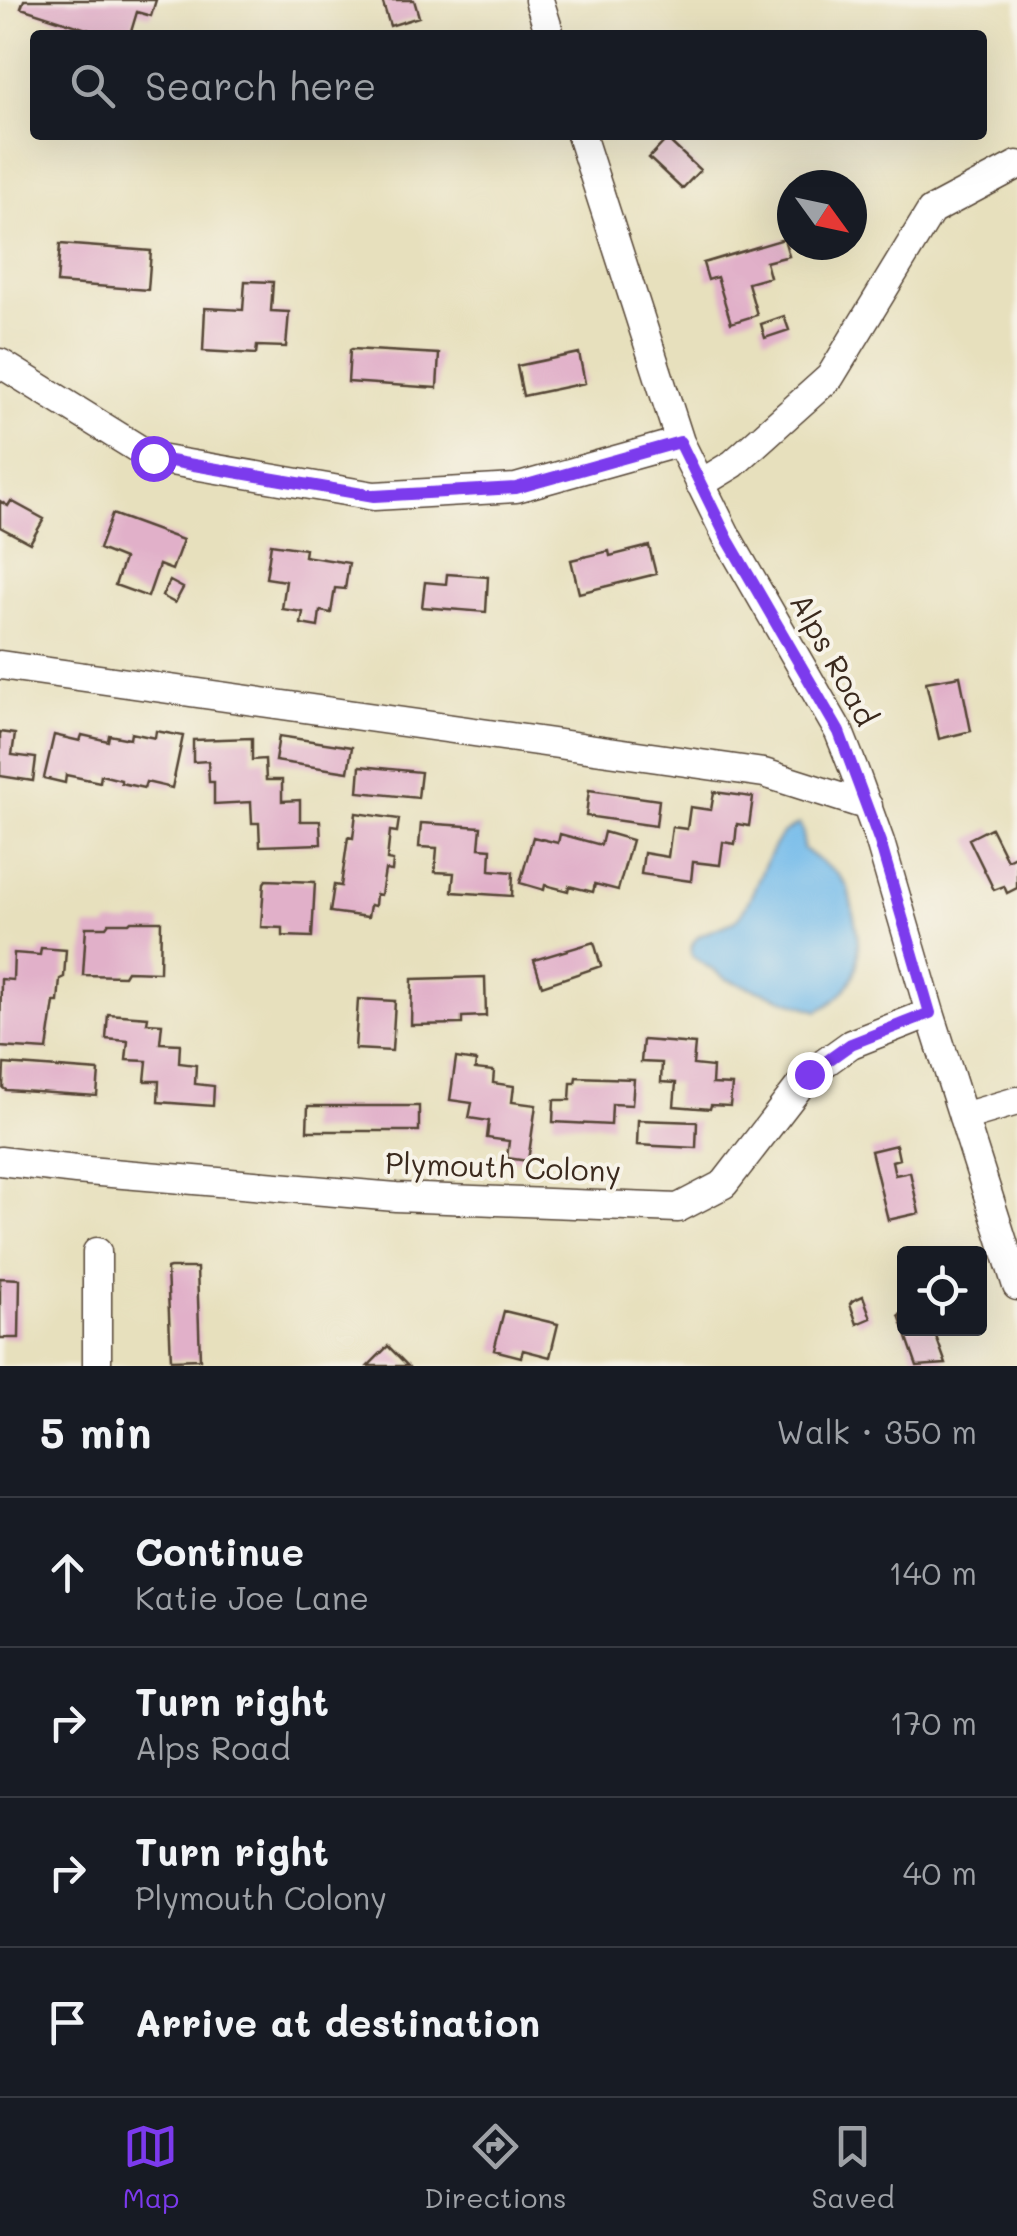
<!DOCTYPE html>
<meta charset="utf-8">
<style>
body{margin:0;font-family:Mali,sans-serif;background:#242831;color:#f1f3f6}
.controls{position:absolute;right:30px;bottom:30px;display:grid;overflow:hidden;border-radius:10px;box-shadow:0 10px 40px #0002}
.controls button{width:90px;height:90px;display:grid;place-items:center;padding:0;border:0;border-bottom:2px solid #363941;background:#171b24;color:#f1f3f6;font:50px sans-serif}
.compass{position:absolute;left:777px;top:170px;width:90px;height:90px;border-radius:50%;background:#171b24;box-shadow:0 10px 40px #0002;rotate:123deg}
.stop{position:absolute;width:30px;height:30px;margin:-22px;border:8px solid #7c3aed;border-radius:50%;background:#fff}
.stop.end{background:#7c3aed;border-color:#fff;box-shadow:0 2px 10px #0008}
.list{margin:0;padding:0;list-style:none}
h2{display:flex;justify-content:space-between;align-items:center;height:130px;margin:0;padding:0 40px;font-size:42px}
h2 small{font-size:32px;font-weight:400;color:#9ea1a6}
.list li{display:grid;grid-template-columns:65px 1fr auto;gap:30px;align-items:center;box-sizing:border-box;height:150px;padding:0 40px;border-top:2px solid #363941}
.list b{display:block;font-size:38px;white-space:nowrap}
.list p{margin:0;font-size:32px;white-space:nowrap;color:#9ea1a6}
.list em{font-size:32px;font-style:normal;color:#9ea1a6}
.icon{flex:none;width:55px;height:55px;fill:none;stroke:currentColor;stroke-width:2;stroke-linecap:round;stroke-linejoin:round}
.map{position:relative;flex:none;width:1017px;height:1366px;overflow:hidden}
.search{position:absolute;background:#171b24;box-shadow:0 10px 40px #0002;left:30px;right:30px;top:30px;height:110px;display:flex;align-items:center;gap:25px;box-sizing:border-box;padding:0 35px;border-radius:10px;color:#9ea1a6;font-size:38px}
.sheet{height:730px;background:#171b24}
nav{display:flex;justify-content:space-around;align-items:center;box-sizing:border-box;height:140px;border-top:2px solid #363941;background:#171b24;font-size:28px;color:#9ea1a6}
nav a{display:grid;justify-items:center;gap:5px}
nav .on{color:#7c3aed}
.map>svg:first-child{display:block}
.water{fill:#71baea;stroke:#567284;stroke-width:2.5}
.building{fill:#e1b0c9}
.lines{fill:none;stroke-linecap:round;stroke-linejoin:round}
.minor-casing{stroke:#554536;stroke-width:31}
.minor{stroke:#fff;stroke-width:28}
.route{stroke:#7c3aed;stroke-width:12}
.labels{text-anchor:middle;stroke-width:8;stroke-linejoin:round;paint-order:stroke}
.street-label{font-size:30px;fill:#3b2a1e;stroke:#f7f3e8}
</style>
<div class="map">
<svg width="1017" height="1366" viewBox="0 0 1017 1366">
<rect width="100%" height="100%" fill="#f7f3e8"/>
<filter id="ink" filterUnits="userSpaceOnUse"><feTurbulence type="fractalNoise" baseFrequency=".01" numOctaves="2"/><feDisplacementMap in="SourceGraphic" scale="20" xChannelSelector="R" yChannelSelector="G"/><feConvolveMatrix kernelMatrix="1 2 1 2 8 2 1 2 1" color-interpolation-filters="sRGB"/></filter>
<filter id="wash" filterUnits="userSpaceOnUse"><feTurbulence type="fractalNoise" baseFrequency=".0048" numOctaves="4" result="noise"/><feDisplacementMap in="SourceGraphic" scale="40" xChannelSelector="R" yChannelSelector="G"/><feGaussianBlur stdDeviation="2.25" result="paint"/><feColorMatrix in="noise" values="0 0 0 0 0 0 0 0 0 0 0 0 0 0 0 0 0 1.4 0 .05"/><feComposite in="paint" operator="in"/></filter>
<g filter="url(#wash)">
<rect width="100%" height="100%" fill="#e7e0bd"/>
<path class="water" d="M799 824 803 831V848C818 863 838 869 848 888 859 939 873 982 818 1011L726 979 692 956C686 927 727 933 740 915 757 891 763 860 780 837 784 831 792 828 799 824Z"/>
<g id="blocks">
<path class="building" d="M24 0H156L151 16 137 12 130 35H105L21 8Z
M382 0H414L419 17 390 26Z
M667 139 700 170 682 189 649 158Z
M784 239 789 256 766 262 770 277 748 283 757 315 731 323 717 277 708 280 703 263Z
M60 244 151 251 148 290 57 283Z
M245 281 273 282 271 311 289 312 286 347 257 346 256 354 203 351 205 308 243 310Z
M784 316 789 330 765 338 761 324Z
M352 349 439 354 437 388 348 382 350 350Z
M579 353 585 383 523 396 517 366Z
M0 501 8 506 11 501 44 519 30 543 0 527Z
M112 514 183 540 172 570 159 565 148 597 115 585 124 559 99 549Z
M271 544 305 549 304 556 349 563 345 589 335 588 331 613 320 611 318 627 301 624 303 612 282 609 286 581 266 578Z
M649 546 656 574 579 593 571 560 609 551 610 556Z
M447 574 488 577 486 612 422 607 425 582 446 584Z
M170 581 183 588 175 603 162 596Z
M960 676 971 731 939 739 926 682Z
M156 731 183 736 172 788 146 782 144 788 121 783V780L101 775 100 782 66 775 65 783 44 778 54 735 80 741 82 735 108 741 109 735 130 739 131 733 155 738Z
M0 732 15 734 12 755 36 758 33 781 0 776Z
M279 736 352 747 348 772 275 761Z
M252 738V760L265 759 266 780H282V801L300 800V821H320L321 844 260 846 259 823H252L251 802 214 804V782H209L208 761 193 762V740Z
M360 766 421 772 418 798 358 792Z
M589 790 659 800 656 826 586 816Z
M714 792 753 797 749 826 737 824 735 844 723 842 720 865 693 862 691 881 641 874 644 853 668 857 672 827 687 829 690 807 711 810Z
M356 813 399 819 397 832 390 831 387 860 393 861 392 871 385 870 381 895 376 894 375 906 370 905 368 917 330 912 334 885 341 886 348 837 353 838Z
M421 823 481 827 479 848 491 849 490 870 513 872 512 896 452 892 454 873 435 872 437 848 419 847Z
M991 828 1007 860 1017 855V888L1007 893 1004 886 994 890 969 839Z
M604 832 632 840 618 890 595 884 593 892 569 886 568 891 545 885 544 890 520 883 533 837 558 843 560 834 601 845Z
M266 880 315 882 312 937 283 936V928L261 927 264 883Z
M131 921H161L160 972 127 971 124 976 83 975 86 927H106L109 923H129Z
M594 942 601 966 542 986 534 960Z
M41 948 66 950 64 977 60 979 58 1002H54L47 1050 0 1047 1 979 13 980 14 953 40 955Z
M485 977 486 1016 462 1017V1024L411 1025 412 979Z
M358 999 395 1001 392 1051 355 1049Z
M108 1014 148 1017 147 1023 162 1024 160 1043 180 1044 179 1063 196 1065 195 1084 214 1086 213 1106 158 1102 159 1081H145L147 1061 126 1060 128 1041 106 1039Z
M643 1040 695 1044 693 1065 713 1067 712 1084 732 1085 730 1106 711 1105 710 1109 674 1106 676 1083 661 1082 662 1063 641 1062Z
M456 1058 476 1061 475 1069 494 1071 493 1083 514 1086 512 1102 536 1105 528 1161 507 1158 509 1141 487 1138 489 1121 469 1118 472 1103 450 1100Z
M4 1064 99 1071 97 1096 6 1090 3 1088Z
M576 1077 634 1079 632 1105 612 1104 611 1125 553 1122 554 1100H570L571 1083H575Z
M308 1106H419V1131H307Z
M638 1120 697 1122 696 1148 637 1145Z
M896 1145 899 1159 892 1161 895 1175 910 1172 919 1213 888 1220 871 1151Z
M170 1268H197L200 1359 171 1360 167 1269Z
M0 1278 20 1279 19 1338H0Z
M863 1296 871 1318 857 1324 850 1304 852 1301Z
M504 1311 558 1324 550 1357 523 1350 521 1357 494 1350Z
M904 1313V1328H933L946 1364 917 1366 899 1315Z
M388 1346 408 1366H368Z"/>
</g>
</g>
<g filter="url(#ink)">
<use href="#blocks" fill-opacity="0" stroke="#554536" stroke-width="2.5"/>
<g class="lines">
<defs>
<path id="minor" d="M539 0 550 35
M581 135 680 442 728 539 839 732 854 770 880 842 930 1013 1017 1286
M0 363 153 458 374 496 516 488 680 442
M700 484 733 464 830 377 931 211 1017 165
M0 665 764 773 868 806
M963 1117 1017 1101
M0 1161 76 1170 396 1197 678 1208 724 1184 809 1074 851 1044 930 1013
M97 1366V1252"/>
</defs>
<use href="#minor" class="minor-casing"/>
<use href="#minor" class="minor"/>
</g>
</g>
<g class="lines" filter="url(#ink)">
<path class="route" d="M153 458 374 496 516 488 680 442 728 540 839 732 880 842 930 1013 851 1044 809 1074"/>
</g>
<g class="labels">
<g class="street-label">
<text transform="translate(833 660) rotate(61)" y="10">Alps Road</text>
<text transform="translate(503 1168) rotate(2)" y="10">Plymouth Colony</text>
</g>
</g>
</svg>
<div class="controls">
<button><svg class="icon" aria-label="locate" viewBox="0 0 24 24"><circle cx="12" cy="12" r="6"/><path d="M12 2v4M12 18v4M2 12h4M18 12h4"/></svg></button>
</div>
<svg class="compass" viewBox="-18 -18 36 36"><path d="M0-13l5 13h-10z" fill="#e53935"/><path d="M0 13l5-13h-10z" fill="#9ea1a6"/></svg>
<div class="stop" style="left:153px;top:458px"></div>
<div class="stop end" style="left:809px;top:1074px"></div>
<div class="search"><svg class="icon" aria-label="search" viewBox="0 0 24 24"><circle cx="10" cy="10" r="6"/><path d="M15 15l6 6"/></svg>Search here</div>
</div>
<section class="sheet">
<h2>5 min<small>Walk · 350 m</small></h2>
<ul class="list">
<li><svg class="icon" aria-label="ahead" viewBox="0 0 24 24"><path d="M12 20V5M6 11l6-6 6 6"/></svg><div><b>Continue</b><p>Katie Joe Lane</p></div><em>140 m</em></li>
<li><svg class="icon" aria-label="right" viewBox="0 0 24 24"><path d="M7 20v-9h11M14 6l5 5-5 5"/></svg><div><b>Turn right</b><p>Alps Road</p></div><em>170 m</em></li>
<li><svg class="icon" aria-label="right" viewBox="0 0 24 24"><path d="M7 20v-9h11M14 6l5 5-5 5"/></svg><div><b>Turn right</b><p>Plymouth Colony</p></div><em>40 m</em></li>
<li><svg class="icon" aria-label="arrive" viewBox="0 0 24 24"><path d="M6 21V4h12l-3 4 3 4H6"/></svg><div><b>Arrive at destination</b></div></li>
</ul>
</section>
<nav>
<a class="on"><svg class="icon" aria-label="map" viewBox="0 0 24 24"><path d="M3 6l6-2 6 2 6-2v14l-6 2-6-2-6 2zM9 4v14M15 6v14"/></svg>Map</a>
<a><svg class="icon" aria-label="directions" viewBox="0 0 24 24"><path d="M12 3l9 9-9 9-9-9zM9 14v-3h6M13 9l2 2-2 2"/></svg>Directions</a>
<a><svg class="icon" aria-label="saved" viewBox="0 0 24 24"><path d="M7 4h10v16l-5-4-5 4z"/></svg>Saved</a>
</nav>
